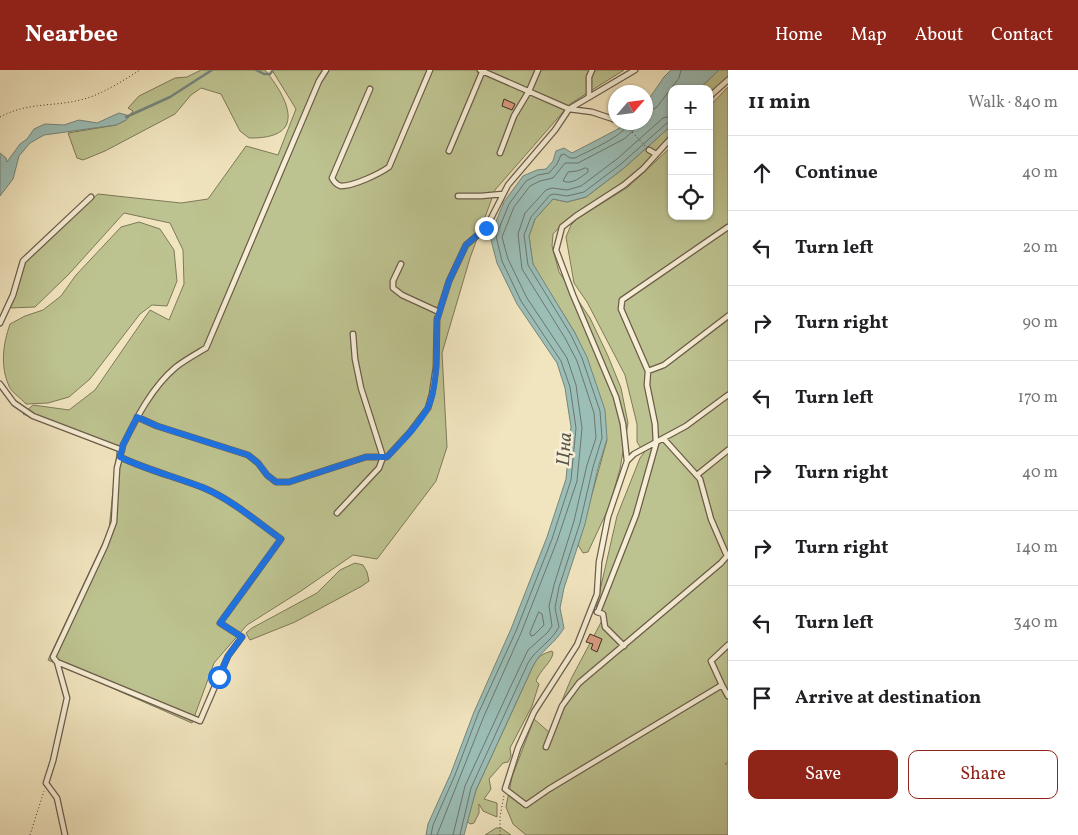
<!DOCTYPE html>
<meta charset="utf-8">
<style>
body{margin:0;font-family:Vollkorn,serif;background:#f6f6f6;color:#202124}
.controls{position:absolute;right:15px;top:15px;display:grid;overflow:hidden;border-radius:10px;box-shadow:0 1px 4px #0004}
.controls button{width:45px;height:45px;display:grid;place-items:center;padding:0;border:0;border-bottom:1px solid #e0e0e0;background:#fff;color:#202124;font:25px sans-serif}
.compass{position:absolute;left:608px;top:15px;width:45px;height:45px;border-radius:50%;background:#fff;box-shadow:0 1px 4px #0004;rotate:62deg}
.stop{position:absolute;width:15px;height:15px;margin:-11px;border:4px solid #1a73e8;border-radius:50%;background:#fff}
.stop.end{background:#1a73e8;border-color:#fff;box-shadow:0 1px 5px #0008}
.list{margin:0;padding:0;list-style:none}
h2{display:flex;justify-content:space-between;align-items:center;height:65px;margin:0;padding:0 20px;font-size:21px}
h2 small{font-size:16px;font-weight:400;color:#757577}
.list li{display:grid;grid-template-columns:32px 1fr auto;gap:15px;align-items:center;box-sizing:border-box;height:75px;padding:0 20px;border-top:1px solid #e0e0e0}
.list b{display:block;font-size:19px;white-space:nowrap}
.list em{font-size:16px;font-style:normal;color:#757577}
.actions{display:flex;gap:10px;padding:15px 20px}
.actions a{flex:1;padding:11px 0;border:1px solid #8f2418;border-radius:10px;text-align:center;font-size:18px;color:#8f2418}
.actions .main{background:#8f2418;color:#fff}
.icon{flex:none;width:28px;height:28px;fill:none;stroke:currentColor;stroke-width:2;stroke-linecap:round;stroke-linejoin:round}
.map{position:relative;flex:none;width:728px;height:765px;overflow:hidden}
header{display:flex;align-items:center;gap:30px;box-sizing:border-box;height:70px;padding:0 25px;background:#8f2418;color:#fff}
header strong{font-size:24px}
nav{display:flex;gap:28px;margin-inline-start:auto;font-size:18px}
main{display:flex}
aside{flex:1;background:#fff}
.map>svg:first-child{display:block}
.green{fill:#bdc390;stroke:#7e795a}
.water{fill:#9bbeb7;stroke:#76857c}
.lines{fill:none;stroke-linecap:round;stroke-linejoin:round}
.shore{stroke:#6d766e;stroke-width:1}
.stream{stroke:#76857c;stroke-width:2.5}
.building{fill:#d99b7f;stroke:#3f2f24}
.lane-casing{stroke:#6c5c4b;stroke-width:7}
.path{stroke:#3f2f24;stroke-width:1;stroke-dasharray:1 2.5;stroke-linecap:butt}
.lane{stroke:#f6eed5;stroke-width:4.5}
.route{stroke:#1a73e8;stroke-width:6}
.labels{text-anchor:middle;stroke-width:5;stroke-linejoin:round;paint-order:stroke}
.water-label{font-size:19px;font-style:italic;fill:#565349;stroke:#f6eed5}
</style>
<header>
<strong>Nearbee</strong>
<nav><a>Home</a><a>Map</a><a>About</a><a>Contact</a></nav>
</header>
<main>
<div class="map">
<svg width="728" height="765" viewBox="0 0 728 765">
<rect width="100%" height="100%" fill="#f1e5bf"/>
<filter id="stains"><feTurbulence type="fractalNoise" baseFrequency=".004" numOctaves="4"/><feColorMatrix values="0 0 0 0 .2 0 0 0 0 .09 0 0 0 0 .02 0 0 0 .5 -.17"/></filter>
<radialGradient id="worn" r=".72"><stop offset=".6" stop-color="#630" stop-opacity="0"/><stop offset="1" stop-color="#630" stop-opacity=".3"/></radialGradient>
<path class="green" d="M201 0H265C290 31 307 69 249 68L240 61 221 24 201 18 191 25 175 44 105 81 83 90 77 88 68 63 116 55 126 50 133 41 128 38 139 26 175 8 187 7Z
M272 0H624L570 34 495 120 470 188 442 283 447 377 436 411 377 489 353 485 301 521 247 555 214 593 192 653 48 590 109 460 117 381 23 344 33 335 69 340 95 320 150 240 169 250 184 214 183 180 170 153 124 143 69 204 35 237 8 238 20 191 98 124 181 133 208 129 246 76 278 85 296 39Z
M719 0H728V11L709 22V19H699Z
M728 17V692L725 694H728V765H526L513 754 506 737 512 707 534 649 549 662 571 609 606 543 596 538 617 446 640 388 644 383 637 372V354L625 305 587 232 574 213 566 167 571 155 577 149 628 117 672 76V146H709V37Z
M672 55V67L649 95 615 120 566 150 553 164 552 176 559 202 590 248 608 286 621 318 628 353 620 399 609 437 588 482 583 483 578 475 607 370 575 263 533 195 529 166 535 149 553 129 567 132 586 127 624 98Z
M139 152 160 159 174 180 177 211 167 236 152 235 140 244 90 309 69 327 48 333 26 334C21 328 12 323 9 316 0 296 3 274 10 254L25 246 43 240 61 226 76 205 121 157Z
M355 493 363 495 367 502 369 511 362 516 295 552 250 570 246 563 252 558 317 523 340 500Z
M552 581 553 583C552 592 540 600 536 611L539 614 532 636 510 678 511 686 508 692 503 693 489 709 491 719 484 729 497 733V747L483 741 479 734V743L474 753 470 754 467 751 476 720 533 596C538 586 542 584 552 581Z
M496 758H501L511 765H485Z"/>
<path class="water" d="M671 0H719L699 19H672V55L624 98 586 127 567 132 553 129 535 149 529 166 533 194 575 263 587 287 605 340 607 369 598 398 585 454 564 518 560 538 564 558C555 574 541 580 533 596L476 720 464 765H426L428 754 451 703 474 642 511 559 547 467 566 409 571 357 565 318 557 293 517 234 497 193 490 166 504 132 523 106 537 100 546 99 553 91 556 81 564 78 572 83 618 59 626 53 646 52V33L664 7Z
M119 43 130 46 126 50 116 55 44 65 30 73 19 86 13 109 0 126V83L6 88 7 92 20 74 27 69 34 59 45 54 64 55 79 50 97 53Z"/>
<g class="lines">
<path class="shore" d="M646 41 652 40 657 37 679 8 681 0
M586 98 588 99V102C581 107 572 115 563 111L568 102 577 101Z
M539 542 542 544 544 555 534 565 531 566 530 563Z
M431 765 433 755 455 705 478 644 516 561 552 469 571 410 576 358 570 317 561 291 521 231 502 191 496 166 509 134 526 111 538 105 549 103 557 94 561 85 564 84 570 88H575C586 82 627 65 629 52
M437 765 484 646 521 563 557 471 577 411 582 358 576 315 567 288 527 228 508 189 502 167 514 137 530 116 540 111 553 108 565 93H578L624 69 633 61 635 52
M453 765 465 716 510 618 528 580 548 562 552 556 549 536 554 515 574 451 587 395 596 368 594 343 577 291 565 268 522 199 518 164 525 143 546 120 552 118 567 120 581 116 617 89 663 48 672 46
M460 765 471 718 528 593C536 579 551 572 559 557L555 538 559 517 580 453 593 397 602 368 600 341 582 288 571 265 528 195 524 165 531 147 550 125 554 124 567 126 584 122 621 94 667 53 672 52"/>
<path class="stream" d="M256 0 264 4H270L273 0
M126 47 170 27 212 0"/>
</g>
<path class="building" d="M504 29 515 34 512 40 502 36Z
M590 564 602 569 597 582 591 579 593 574 586 572Z"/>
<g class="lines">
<defs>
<path id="lane" d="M480 0 569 39 635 0
M370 19 332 108C334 112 337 115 341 116 354 116 379 104 389 97L430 0
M589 27V7L592 0
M709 27 728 10
M672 67 643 99 624 115 576 146 562 157 556 180 573 225 616 327 623 354 627 391 608 447 599 492 597 524 577 575 534 642 518 678 505 719 526 735 549 719 722 615 728 626
M649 80 656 84
M449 81 483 0
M500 83 514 46 529 21 538 0
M458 126H481L503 124
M401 194 393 211V218L402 225 439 242
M0 253 13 225 23 191 91 127
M648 301 664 295 728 246
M0 314 14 333 33 346 122 380
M137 347 157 356 248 385 258 393 267 405 276 412H289L366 387H387L410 362 428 338 432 324 436 297 437 249 449 211 466 175 486 158 508 115 555 60 569 39 592 42 616 50
M120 387C147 400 176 407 204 418 232 430 256 451 281 469L220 553 242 567 228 586 200 651 57 592 53 587 105 476 114 452 117 398 123 375C137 347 152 317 176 297 185 290 196 284 206 278L319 11 326 0
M627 391 634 384 686 356 728 325
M697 405 728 380
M337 443 379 398 383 387 361 318 355 289 353 264
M597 542 603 544 605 557 624 576
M598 542 636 445 656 374 655 354 647 315 648 301 621 239 622 230 728 157
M57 592 67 628 53 691 46 713 57 728 65 765
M722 615 711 591 728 575
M546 677 562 636 579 613 721 493 727 486 711 449 700 409 664 369"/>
</defs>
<use href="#lane" class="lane-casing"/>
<path class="path" d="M0 47C28 32 52 37 80 30 102 25 122 11 140 0
M623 52 645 76
M30 765 44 721
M500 765V747L504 725"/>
<use href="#lane" class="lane"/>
</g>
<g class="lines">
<path class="route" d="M219 607 228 586 242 567 220 553 281 469C256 451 232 430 204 418 176 407 147 400 120 387L123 375 137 347 157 356 248 385 258 393 267 405 276 412H289L366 387H387C401 372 417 357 427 339 439 318 436 274 437 250L449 211 466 175 486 158"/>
</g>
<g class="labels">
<g class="water-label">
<text transform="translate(563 379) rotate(-86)" y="7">Цна</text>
</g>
</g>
<rect width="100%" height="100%" filter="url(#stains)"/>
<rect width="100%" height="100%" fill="url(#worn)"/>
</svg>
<div class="controls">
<button>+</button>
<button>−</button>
<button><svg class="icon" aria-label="locate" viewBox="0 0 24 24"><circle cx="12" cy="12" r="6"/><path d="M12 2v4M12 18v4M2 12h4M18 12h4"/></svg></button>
</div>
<svg class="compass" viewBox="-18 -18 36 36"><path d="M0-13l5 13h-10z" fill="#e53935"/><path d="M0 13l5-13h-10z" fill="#757577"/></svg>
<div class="stop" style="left:219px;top:607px"></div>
<div class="stop end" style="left:486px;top:158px"></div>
</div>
<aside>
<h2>11 min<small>Walk · 840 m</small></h2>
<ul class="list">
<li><svg class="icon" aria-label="ahead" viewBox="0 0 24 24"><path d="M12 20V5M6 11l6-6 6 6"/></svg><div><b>Continue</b></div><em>40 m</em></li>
<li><svg class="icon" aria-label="left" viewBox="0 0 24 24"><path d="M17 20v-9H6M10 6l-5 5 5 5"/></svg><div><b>Turn left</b></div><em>20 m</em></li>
<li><svg class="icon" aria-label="right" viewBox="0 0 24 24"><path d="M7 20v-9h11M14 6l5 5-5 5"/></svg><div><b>Turn right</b></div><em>90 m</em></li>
<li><svg class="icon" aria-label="left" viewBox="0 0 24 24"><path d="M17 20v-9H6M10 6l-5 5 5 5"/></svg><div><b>Turn left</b></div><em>170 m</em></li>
<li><svg class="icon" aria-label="right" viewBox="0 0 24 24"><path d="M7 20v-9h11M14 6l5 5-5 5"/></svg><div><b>Turn right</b></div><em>40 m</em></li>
<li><svg class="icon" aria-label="right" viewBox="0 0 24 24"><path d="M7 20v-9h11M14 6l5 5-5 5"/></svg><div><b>Turn right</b></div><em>140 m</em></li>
<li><svg class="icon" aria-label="left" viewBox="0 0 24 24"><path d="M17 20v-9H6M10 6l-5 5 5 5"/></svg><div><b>Turn left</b></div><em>340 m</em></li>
<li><svg class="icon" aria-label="arrive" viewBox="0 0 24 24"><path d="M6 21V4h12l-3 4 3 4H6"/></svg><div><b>Arrive at destination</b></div></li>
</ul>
<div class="actions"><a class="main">Save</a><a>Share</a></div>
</aside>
</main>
